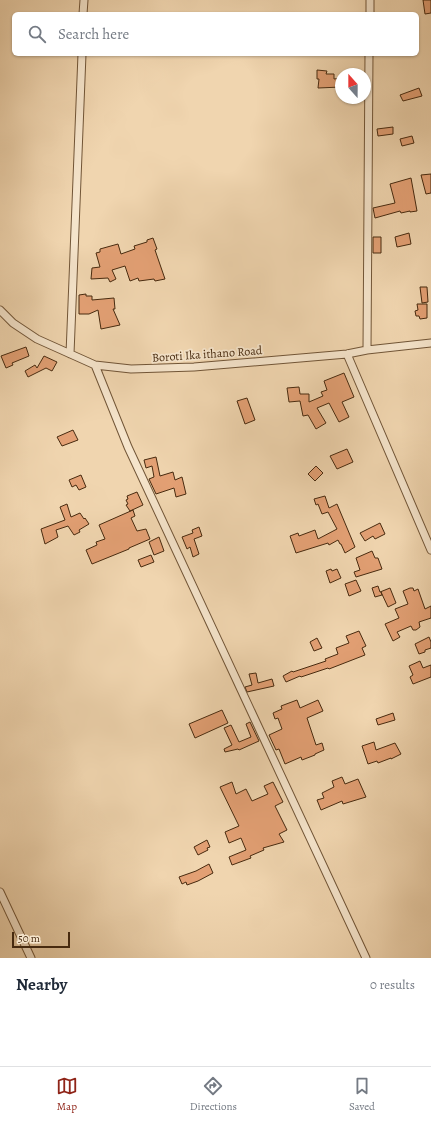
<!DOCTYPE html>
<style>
body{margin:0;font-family:Alegreya,serif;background:#f6f6f7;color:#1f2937}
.compass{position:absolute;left:335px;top:68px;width:36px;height:36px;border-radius:50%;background:#fff;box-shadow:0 1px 3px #0004;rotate:339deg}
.scale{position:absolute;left:12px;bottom:10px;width:58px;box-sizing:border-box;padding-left:4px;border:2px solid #472a0f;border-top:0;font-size:11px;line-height:14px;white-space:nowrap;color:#472a0f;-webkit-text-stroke:3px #f5e4cb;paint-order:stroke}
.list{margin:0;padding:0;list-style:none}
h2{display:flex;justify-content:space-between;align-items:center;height:52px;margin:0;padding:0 16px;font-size:17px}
h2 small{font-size:13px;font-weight:400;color:#747a83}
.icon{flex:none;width:22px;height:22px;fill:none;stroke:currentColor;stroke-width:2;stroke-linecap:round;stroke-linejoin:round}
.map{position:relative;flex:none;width:431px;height:958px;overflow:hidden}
.search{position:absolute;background:#fff;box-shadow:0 1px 3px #0004;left:12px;right:12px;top:12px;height:44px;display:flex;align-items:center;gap:10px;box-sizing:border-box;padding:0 14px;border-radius:6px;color:#747a83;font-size:15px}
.sheet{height:108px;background:#fff}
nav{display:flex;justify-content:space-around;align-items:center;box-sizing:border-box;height:56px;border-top:1px solid #e0e1e3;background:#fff;font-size:11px;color:#747a83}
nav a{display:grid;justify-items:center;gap:2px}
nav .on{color:#8f2418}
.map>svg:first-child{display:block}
.building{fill:#e3a074;stroke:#472a0f}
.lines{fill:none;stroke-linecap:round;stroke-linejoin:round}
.street-casing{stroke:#715537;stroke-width:9}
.street{stroke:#f5e4cb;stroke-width:7}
.labels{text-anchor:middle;stroke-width:3.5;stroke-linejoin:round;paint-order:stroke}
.street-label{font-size:12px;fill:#472a0f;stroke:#f5e4cb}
</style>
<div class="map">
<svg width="431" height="958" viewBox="0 0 431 958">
<rect width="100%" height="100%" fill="#f0d5af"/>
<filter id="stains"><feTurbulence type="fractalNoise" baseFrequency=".005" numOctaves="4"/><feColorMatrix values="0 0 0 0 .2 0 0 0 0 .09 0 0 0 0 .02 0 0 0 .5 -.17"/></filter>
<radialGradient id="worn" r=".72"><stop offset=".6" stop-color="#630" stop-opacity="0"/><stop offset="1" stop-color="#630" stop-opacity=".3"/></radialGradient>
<path class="building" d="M423 0H431V13L425 14Z
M317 70 327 71 326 74H334V79L341 78V87L318 88 319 79H317Z
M419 88 422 96 403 101 400 95Z
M393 127V134L378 136 377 129Z
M412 136 414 143 402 146 400 139Z
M431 174V193L426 194 421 175Z
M411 178 417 211 410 212V211L401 213 400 211 375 218 373 208 395 203 390 184Z
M409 233 411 244 397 247 395 237Z
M373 237H381V253H373Z
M153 238 157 249 155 250 165 279 155 281 154 279 139 281 138 278 130 281 125 266 112 270 116 279 110 282 108 278 91 279 92 268 100 267 96 253 100 252V249L118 244 121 254 135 249 134 246 147 242V240Z
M420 287H427L428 302 422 303Z
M86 294V296H92V300L114 298 115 309H113L120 325 101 329 98 310 89 314H79V295Z
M417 304H427V318L420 319 419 316H416L415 311 418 310Z
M26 347 29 356 12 363 13 365 6 368 1 356Z
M44 356 57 362 52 371 46 368 28 377 25 371 35 365 37 368Z
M344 373 354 397 342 402 349 417 339 422 329 403 317 408 326 423 316 429 308 415 303 416 300 401 289 402 287 388 299 387 300 394H309V402L323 396 321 392 327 390 324 381Z
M247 398 255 420 245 424 237 401Z
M73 430 78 440 62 446 57 437Z
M347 449 353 462 337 469 330 456Z
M156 457 160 476 173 472 175 480 182 477 186 494 176 497 174 488 156 494 149 479 154 477 152 466 146 468 144 460Z
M316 466 323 473 315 481 308 474Z
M81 475 86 487 79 490 76 485 72 487 69 480Z
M137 492 143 505 130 511 126 505 128 504 126 500 128 499 127 496Z
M325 496 329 508 337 504 355 547 345 553 341 544H340L338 540 329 545 328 543 296 553 290 536 298 533 299 536 315 530 318 539 337 529 328 512 322 514 318 504 316 505 314 499Z
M67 504 71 517 80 513 84 519 85 518 89 524 79 530 80 532 74 535 68 526 56 530 58 537 45 544 41 529 65 520 60 507Z
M133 510 135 516 131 518 137 531 146 529 150 539 129 548V549L92 564 86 550 97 545 96 542 105 539 99 525Z
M380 523 385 534 375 539 373 536 365 541 360 533Z
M199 527 202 536 194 539 199 554 193 557 190 547 187 549 182 537 193 533 192 530Z
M159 537 164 551 154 555 149 542Z
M372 551 375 558H378L382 569 356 577 354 572 360 570 356 558Z
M151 555 154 562 141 567 138 560Z
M331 569 332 571 337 569 341 578 330 583 326 571Z
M356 580 361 591 349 596 345 584Z
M378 586 380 592 390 588 396 603 388 607 381 592 382 595 375 597 372 588Z
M410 588H413L414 591 418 589 425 609 431 606V618L419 622 420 627 416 630H413L411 626 397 632 400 637 393 641 385 624 399 618 395 609 408 604 403 591Z
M359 631 366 646 362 648 365 655 329 669 328 668 301 677 300 676 286 682 283 676 292 671 293 672 326 661 325 659 338 654 336 648 349 643 346 636Z
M429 637 431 642V648L425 650V652L419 654 415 644Z
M317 638 322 648 314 651 310 642Z
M420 661 423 668 431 665V677L413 684 410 677 413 675 409 666Z
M256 673 258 683 272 679 274 686 247 692 245 687 252 685 249 674Z
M297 700 300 708 318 700 323 711 307 718 316 745 322 743 324 750 315 754V755L302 760 301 757 285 764 279 749 276 750 269 735 282 729 278 718 275 719 273 713 282 709 281 706Z
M222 710 228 723 195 738 189 724Z
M393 713 395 720 378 725 376 719Z
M250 722 259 741 239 750 238 749 225 752 224 749 232 745 224 728 231 725 239 742 251 737 246 724Z
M374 742 376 750 395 743 401 754 391 759V758L378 763 377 761 368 764 362 746Z
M342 777 345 784 358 779 366 797 343 804 342 801 321 810 317 800 324 798 322 793 334 787 332 781Z
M232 782 236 794 246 789 252 801 268 794 264 786 273 782 283 802 275 806 287 830 279 834 284 842 263 848 264 850 250 856 251 858 232 865 229 857 246 850 241 838 229 843 225 832 239 826 220 787Z
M207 840 210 847 207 848 208 850 198 855 194 847Z
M209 864 213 873 198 881 187 885 186 882 182 884 179 877 196 871Z"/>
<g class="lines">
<defs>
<path id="street" d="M83 14 84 0
M370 14V0
M0 310 13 323 37 339 95 365 131 369 194 367 347 354 367 350 431 343
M367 350 369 54
M70 354 82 54
M347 354 431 550
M95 365 128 447 366 958
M0 892 31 958"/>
</defs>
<use href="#street" class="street-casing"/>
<use href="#street" class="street"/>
</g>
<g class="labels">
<g class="street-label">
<text transform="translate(207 354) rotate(-4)" y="4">Boroti Ika ithano Road</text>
</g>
</g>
<rect width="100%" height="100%" filter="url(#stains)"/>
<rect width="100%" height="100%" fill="url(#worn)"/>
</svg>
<svg class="compass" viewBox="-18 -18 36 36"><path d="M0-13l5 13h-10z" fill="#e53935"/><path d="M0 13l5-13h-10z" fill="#747a83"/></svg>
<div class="scale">50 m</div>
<div class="search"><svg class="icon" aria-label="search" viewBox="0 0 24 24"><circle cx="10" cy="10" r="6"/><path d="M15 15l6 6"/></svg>Search here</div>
</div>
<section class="sheet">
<h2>Nearby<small>0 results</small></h2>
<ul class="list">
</ul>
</section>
<nav>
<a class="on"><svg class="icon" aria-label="map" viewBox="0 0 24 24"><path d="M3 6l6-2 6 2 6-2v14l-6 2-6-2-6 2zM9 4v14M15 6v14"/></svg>Map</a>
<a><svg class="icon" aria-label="directions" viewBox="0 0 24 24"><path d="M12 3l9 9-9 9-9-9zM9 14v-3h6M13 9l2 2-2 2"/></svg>Directions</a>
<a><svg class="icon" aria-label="saved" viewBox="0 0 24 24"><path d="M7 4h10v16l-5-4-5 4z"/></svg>Saved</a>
</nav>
